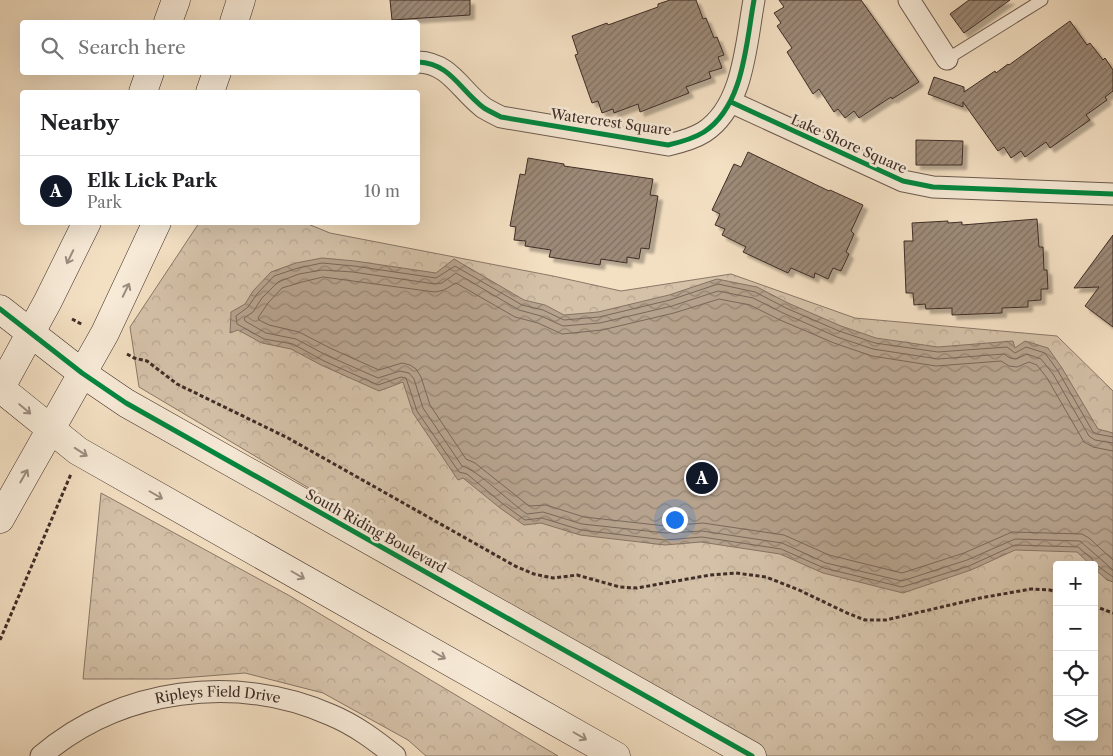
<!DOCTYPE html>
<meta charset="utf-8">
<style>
body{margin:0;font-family:"Libre Caslon Text",serif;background:#f6f6f6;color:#202124}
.controls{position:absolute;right:15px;bottom:15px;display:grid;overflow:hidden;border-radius:5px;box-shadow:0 5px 20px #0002}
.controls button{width:45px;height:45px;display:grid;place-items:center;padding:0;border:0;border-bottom:1px solid #e0e0e0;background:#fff;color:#202124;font:25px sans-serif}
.you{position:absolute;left:674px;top:519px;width:18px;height:18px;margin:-12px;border:4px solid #fff;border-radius:50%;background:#1a73e8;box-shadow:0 0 0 8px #1a73e833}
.badge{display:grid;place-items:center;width:32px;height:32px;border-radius:50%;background:#111827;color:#fff;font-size:16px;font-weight:700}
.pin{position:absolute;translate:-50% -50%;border:2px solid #fff;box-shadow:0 1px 5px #0006}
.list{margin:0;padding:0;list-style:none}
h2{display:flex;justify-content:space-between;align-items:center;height:65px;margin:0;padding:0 20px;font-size:21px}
h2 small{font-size:16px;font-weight:400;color:#757577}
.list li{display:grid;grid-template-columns:32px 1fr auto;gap:15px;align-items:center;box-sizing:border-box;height:70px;padding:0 20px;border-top:1px solid #e0e0e0}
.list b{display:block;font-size:19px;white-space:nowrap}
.list p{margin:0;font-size:16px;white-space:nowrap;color:#757577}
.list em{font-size:16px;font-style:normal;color:#757577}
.icon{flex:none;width:28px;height:28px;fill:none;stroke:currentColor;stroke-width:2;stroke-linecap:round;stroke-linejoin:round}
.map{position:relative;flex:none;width:1113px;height:756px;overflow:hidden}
.search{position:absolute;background:#fff;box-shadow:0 5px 20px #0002;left:20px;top:20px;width:400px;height:55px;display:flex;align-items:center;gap:12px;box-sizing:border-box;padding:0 18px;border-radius:5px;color:#757577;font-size:19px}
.panel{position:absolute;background:#fff;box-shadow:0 5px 20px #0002;left:20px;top:90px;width:400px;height:135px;border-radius:5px}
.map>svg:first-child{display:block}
.forest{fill:url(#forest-crowns);stroke:#8a7768;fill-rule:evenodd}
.water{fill:url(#water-waves);stroke:#867364}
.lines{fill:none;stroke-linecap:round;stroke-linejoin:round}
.shore{stroke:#7a685a;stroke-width:1}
.building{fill:url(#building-hatch);stroke:#3f2d27;filter:url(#shadow)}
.lane-casing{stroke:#6c5a4e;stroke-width:13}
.street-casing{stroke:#6c5a4e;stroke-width:23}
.secondary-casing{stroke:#3f2d27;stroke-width:29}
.path{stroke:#3f2d27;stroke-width:3;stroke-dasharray:4 2.5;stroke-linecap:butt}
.lane{stroke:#f7ead7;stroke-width:11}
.street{stroke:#f7ead7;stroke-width:21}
.secondary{stroke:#f7ead7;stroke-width:28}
.cycleway-casing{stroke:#f7ead7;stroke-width:8}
.cycleway{stroke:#00873e;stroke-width:5}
.oneway{stroke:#9b8c7f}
.labels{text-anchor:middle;stroke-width:5;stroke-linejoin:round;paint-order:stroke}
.street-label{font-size:14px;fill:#3f2d27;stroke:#f7ead7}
</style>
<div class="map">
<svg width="1113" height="756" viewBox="0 0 1113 756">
<defs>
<pattern id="forest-crowns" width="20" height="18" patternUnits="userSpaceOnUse" patternTransform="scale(1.25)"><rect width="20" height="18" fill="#d4c1a8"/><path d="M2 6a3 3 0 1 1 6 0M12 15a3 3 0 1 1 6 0" fill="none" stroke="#b7a691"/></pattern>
<pattern id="water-waves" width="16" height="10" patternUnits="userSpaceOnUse" patternTransform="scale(1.25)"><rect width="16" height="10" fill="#b6a28d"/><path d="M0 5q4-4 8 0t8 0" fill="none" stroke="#958473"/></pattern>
<pattern id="building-hatch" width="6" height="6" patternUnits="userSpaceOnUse" patternTransform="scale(1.25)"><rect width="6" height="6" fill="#9d8a78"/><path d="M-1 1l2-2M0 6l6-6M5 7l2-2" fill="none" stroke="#817162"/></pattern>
<filter id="shadow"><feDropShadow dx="4.5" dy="4.5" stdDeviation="1" flood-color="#0004"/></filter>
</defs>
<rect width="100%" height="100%" fill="#f3dfc2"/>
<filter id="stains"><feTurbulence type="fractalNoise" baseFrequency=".004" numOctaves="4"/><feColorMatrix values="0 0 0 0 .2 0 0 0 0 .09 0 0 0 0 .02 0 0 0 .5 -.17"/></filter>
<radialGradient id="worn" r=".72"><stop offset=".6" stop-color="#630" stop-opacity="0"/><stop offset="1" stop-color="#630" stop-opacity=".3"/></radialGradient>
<path class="forest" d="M303 222 330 233 553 276 621 291 731 274 855 318 1057 336 1113 391V756H759L139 387 130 327 199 223ZM1057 565H1094V737H1057Z
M101 493 290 596 558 756H426L408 740 323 693 245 673 169 679H83Z"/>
<path class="water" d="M322 258 355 261 436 273 454 259 524 300 545 305 564 315 598 312 669 295 717 279 757 287 788 303 841 326 876 338 938 347 1013 341 1015 348 1025 341 1048 348 1062 368 1098 429 1113 433V582L1107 580 1094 568V565H1091L1077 552 1015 550 971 570 903 593 823 573 780 554 701 542 665 545 580 535 541 523 524 525 500 508 463 478 458 480 413 413 403 382 379 391 321 365 291 349 262 343 238 330 230 333 231 312 245 304 253 291 271 272 296 263Z"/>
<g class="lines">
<path class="shore" d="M1113 437 1097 434 1093 432 1058 371 1045 353 1026 347 1015 353 1007 347 938 352 875 343 839 331 786 308 755 292 718 284 670 300 599 317 564 320 543 310 522 305 455 266 436 278 354 266 322 263 298 268 274 276 257 294 248 307 236 316 237 324 264 339 293 344 324 361 378 385 401 377 406 378 417 411 459 472 467 474 503 504 525 520 542 518 581 530 665 540 702 537 781 549 824 568 902 587 969 566 1015 545 1078 547 1092 559 1095 564 1113 577
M1113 443 1095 440 1089 436 1053 374 1041 359 1027 354 1016 359 1010 358 1004 354 938 359 873 349 837 337 783 313 753 298 718 291 672 306 600 323 563 326 541 316 519 310 456 273 442 283 435 284 353 272 322 270 299 274 278 282 262 298 253 312 244 318 245 321 266 333 296 339 326 355 378 378 400 371 409 373 414 379 423 408 462 466C479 471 509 502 527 514L543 512 582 524 666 533 702 531 782 543 826 563 902 581 967 560 1015 539 1080 541 1113 570
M1113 451 1093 447 1084 442 1047 378 1037 365 1029 362 1017 367 1009 366 1001 361 936 366 872 356 834 343 780 320 750 305 719 299 674 313 602 330 562 334 538 323 515 317 456 283 444 290 435 292 323 277 302 282 282 288 268 303 258 318 259 320 269 325 299 332 330 348 379 370 402 363 410 365 416 369 421 377 430 405 466 459 475 463 529 506 546 505 584 517 666 526 703 523 784 535 829 555 902 573 964 553 1012 532 1082 534 1089 538 1113 560"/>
</g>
<path class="building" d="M390 0H470V15L392 20Z
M670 0H696L703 19 706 18 714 38 717 37 724 55 718 57 722 68 709 72 711 78 686 87 689 93 640 112 638 104 614 113 613 109 602 113 598 101 592 103 575 55 578 54 572 36 607 23 608 25 658 7V4Z
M779 0H861L919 82 892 99 891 97 859 118 854 111 845 118 838 109 834 112 819 89 813 94 787 52 792 48 777 26 781 23 774 13 784 7Z
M969 0H1010L964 33 950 14Z
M1070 21 1087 45 1090 43 1103 60 1105 58 1113 70V91L1105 97 1107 100 1086 115 1090 120 1050 148 1046 142 1025 157 1021 151 1011 158 1004 147 998 151 963 102V107L928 94 934 77 964 87V92L995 71 996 73 1008 64 1009 65Z
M916 140 963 141 962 165H916Z
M748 152 829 191 830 190 863 205 851 231 854 234 846 252 849 254 841 271 833 268 828 279 815 273 814 278 791 268 788 273 743 252 746 247 722 235 725 229 715 225 720 214 712 210 734 164 741 167Z
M528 158 564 164V166L653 179 650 195 658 196 649 249 641 248 639 259 627 257V263L601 259 600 265 549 257 551 250 525 246 526 241 514 240 516 227 510 226 520 174 525 175Z
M1037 219 1039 247H1043L1044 270H1047L1048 289H1041V300L1028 301V307L1002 308V313L952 315V308L926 309 925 304 914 305 913 293H906L904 241H913L912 223 948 221V223L962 222V225Z
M1113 235V327L1085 306 1099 287 1074 288Z"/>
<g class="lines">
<defs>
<path id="lane" d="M947 59 1042 0"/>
<g id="street">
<path d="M909 0 947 59"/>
<path d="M418 62C450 63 460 90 484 108 489 111 495 114 501 117L668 145C681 142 693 139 704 132 744 106 746 43 754 0"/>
<path d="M731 102 903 181 933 187 1113 194"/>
<path id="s1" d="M41 756C120 688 236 673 331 715 355 725 375 740 395 756"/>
</g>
<path id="secondary" d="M168 22 176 0
M234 22 241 0
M143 92 150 72
M210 92 217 72
M0 309 82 373 126 403 752 756
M0 388 78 451 616 756
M0 389 48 301 87 222
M0 519 105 333 157 222"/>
</defs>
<use href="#lane" class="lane-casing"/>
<use href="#street" class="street-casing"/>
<use href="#secondary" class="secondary-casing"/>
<path class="path" d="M72 319 83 325
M127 354 134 358 147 361 177 384 288 438 515 566 534 574 553 578 577 575 620 587 637 588 710 575 736 573 766 577 799 590 847 613 865 620H886L980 598 1031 589 1050 590 1057 592
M1094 606 1113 613
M0 640 71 474"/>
<use href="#lane" class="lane"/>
<use href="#street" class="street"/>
<use href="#secondary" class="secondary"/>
<defs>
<path id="cycleway" d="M418 62C450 63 460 90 484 108 489 111 495 114 501 117L668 145C681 142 693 139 704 132 744 106 746 43 754 0
M731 102 903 181 933 187 1113 194
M0 309 82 373 126 403 752 756"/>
</defs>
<use href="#cycleway" class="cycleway-casing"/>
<use href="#cycleway" class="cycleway"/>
</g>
<defs><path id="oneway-shaft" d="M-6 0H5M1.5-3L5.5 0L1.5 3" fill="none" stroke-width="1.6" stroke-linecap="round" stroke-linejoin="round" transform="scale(1.25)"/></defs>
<g class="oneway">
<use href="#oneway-shaft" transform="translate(70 257) rotate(116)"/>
<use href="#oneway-shaft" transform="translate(126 290) rotate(-64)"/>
<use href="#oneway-shaft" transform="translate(25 409) rotate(40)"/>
<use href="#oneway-shaft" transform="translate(81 452) rotate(33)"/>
<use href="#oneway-shaft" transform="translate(24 476) rotate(-60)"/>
<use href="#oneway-shaft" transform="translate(156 495) rotate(30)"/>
<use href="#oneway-shaft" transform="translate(298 575) rotate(30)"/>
<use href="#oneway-shaft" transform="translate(439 655) rotate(30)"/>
<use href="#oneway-shaft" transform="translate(580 736) rotate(30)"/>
</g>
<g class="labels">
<g class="street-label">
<text transform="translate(611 122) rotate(8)" y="5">Watercrest Square</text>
<text transform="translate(849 144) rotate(24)" y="5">Lake Shore Square</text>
<text transform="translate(376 531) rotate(29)" y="5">South Riding Boulevard</text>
<text dy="5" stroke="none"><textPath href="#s1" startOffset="192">Ripleys Field Drive</textPath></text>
</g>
</g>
<rect width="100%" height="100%" filter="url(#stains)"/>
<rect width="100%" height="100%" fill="url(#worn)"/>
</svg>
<div class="controls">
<button>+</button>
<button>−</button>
<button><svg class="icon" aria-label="locate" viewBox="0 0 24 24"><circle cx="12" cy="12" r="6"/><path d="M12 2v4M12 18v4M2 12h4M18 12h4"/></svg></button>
<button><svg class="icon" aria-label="layers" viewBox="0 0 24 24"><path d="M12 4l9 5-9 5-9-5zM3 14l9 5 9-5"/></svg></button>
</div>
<div class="you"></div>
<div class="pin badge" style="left:702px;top:478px">A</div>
<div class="search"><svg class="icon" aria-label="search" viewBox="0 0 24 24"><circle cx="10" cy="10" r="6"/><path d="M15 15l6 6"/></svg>Search here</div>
<section class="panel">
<h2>Nearby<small></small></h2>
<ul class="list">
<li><span class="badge">A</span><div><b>Elk Lick Park</b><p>Park</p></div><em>10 m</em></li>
</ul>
</section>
</div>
